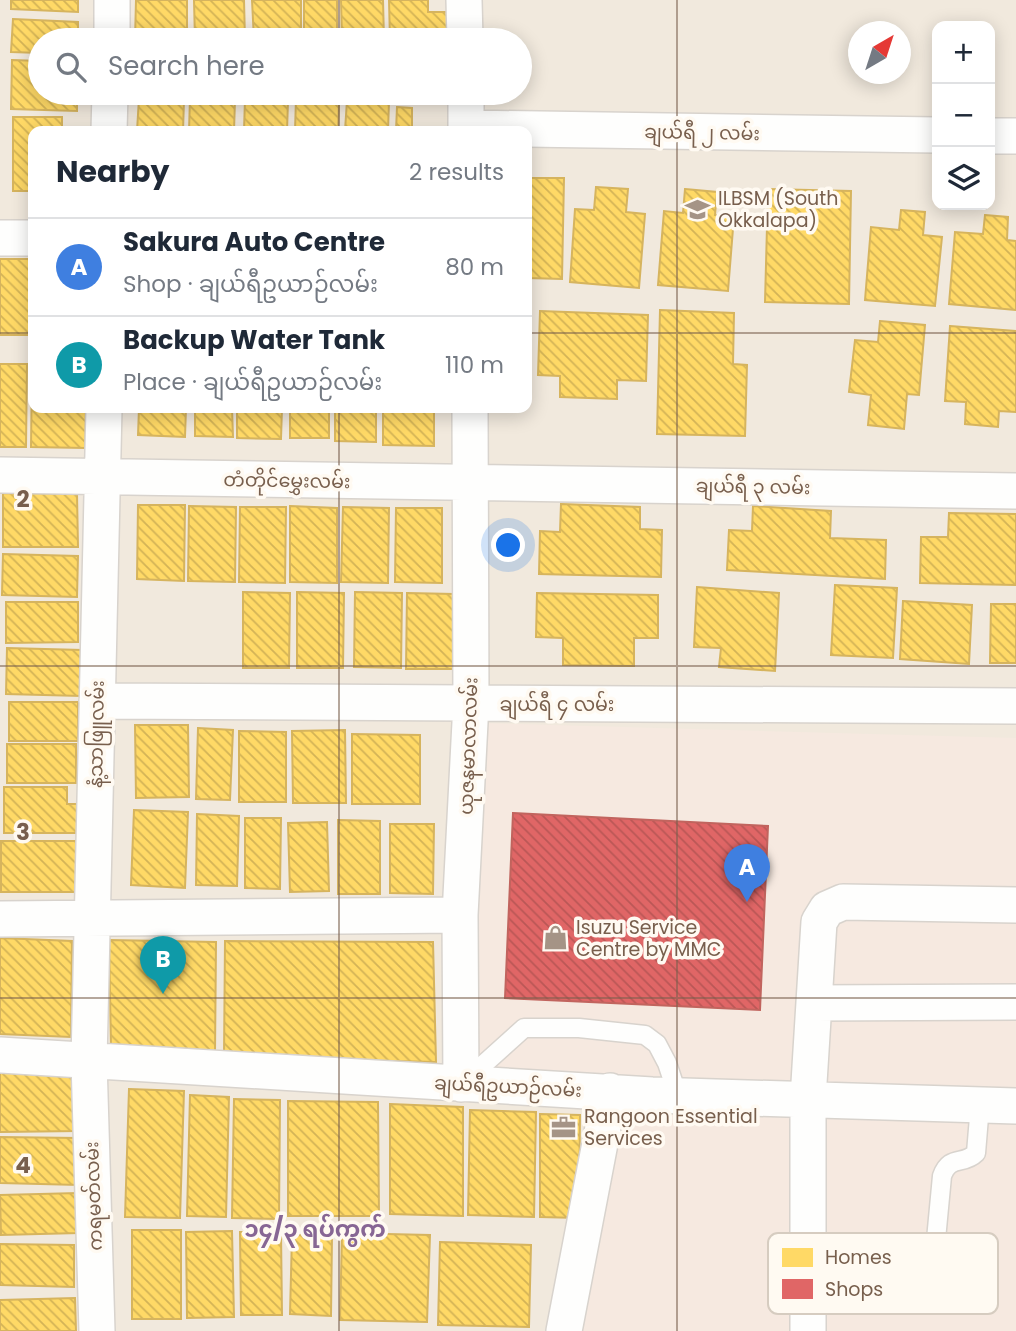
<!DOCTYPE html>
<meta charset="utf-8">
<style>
body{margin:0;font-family:Poppins,"Noto Sans Myanmar",sans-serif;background:#f2f2f3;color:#1f2937}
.controls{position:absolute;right:21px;top:21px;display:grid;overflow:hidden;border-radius:14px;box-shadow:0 4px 18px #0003}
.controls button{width:63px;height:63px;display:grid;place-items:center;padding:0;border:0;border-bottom:2px solid #e0e1e3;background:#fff;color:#1f2937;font:35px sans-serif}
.compass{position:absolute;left:848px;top:21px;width:63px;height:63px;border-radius:50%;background:#fff;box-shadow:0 4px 18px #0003;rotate:39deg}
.you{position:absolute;left:509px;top:546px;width:24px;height:24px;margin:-18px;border:5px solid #fff;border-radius:50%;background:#1a73e8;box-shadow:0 0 0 10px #1a73e833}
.badge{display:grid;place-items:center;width:46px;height:46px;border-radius:50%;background:#111827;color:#fff;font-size:23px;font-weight:700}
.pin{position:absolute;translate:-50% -58px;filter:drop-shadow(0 2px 4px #0008)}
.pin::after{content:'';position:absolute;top:37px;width:24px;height:21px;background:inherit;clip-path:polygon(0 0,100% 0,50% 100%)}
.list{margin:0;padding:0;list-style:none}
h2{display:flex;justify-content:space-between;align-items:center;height:91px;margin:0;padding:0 28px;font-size:30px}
h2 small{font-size:23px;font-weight:400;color:#747a83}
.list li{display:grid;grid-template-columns:46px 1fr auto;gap:21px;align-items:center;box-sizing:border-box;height:98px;padding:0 28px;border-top:2px solid #e0e1e3}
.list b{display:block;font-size:26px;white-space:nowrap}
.list p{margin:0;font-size:23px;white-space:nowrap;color:#747a83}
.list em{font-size:23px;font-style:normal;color:#747a83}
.icon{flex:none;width:38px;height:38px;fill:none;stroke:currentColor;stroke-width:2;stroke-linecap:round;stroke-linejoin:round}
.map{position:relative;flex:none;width:1016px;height:1331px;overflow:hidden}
.search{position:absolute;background:#fff;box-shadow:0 4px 18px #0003;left:28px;top:28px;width:504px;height:77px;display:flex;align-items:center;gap:18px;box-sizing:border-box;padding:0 24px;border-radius:38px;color:#747a83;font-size:26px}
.panel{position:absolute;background:#fff;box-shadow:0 4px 18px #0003;left:28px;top:126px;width:504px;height:287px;border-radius:14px}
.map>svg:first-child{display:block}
.residential{fill:#f1e9dd;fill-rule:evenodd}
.commercial{fill:#f6e9e0}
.homes{fill:url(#homes-back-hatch);stroke:#d6b45e;stroke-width:2}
.shops{fill:url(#shops-back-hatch);stroke:#c1645e;stroke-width:2}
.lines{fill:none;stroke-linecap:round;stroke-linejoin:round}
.service-casing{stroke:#d8d3cd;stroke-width:21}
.minor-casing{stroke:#d8d3cd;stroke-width:38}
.service{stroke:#fefefd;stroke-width:18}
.minor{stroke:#fefefd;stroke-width:35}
.grid{fill:none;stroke:#785f4d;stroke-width:2;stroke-opacity:0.55}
.labels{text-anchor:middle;stroke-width:7;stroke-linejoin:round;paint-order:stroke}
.street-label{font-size:19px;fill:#785f4d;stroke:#fffaf2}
.poi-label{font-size:19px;fill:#785f4d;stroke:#fffaf2;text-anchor:start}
.quarter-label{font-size:23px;font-weight:bold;fill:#876694;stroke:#fffaf2}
.key{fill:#fffaf2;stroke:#d6ccc0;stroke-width:2}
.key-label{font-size:19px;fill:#785f4d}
.grid-label{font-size:23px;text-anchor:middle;font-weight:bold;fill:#785f4d;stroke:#fffaf2;stroke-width:7;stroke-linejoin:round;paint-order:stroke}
</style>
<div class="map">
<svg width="1016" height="1331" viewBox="0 0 1016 1331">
<defs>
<pattern id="homes-back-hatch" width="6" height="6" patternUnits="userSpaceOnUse" patternTransform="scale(1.75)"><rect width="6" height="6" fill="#ffd966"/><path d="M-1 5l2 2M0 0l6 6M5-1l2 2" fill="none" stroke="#d3b356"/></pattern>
<pattern id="shops-back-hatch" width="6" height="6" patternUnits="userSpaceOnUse" patternTransform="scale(1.75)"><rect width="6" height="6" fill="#e06666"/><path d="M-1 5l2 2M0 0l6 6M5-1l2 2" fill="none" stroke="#ba5756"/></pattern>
</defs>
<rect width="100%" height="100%" fill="#f9f6ef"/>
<path class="residential" d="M0 0H1016V1331H0ZM937 26H990V205H937ZM858 32H900V74H858ZM40 40H520V93H40ZM33 131H527V408H33Z"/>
<path class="commercial" d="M480 723 1016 738V1331H572L591 1074 475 1066Z"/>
<path class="homes" d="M11 0H78V12L11 9Z
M136 0H187V40H135Z
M194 0H244L245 40H195Z
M252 0H301V40H254Z
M304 0H337V40H304Z
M341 0H383L384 40H342Z
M389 0H428V12H448L449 37H442V40H390Z
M13 19 78 22V40H40V53L11 52Z
M12 60 40 61V93H77V111L11 109Z
M139 98 184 100 183 131H137Z
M190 98 235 100 234 131H189Z
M296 98 339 100 338 131H295Z
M245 99 288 101 287 131H244Z
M347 100 389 102 388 131H345Z
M397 107 412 108V128H443V131H396Z
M13 117H62V131H33V191H13Z
M527 178H564L562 279 527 278Z
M596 187 628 189 626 212 645 214 639 288 570 282 575 209 594 210Z
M685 189 717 192 715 215 734 216 728 291 658 285 664 211 683 213Z
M768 189 851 191 849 304 765 302Z
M901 210 925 212 923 235 942 237 935 306 865 300 871 227 899 230Z
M985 215 1008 217 1007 240 1016 241V310L949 304 955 232 983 234Z
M0 259H32L31 335H0Z
M660 310 734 313 733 364 747 365 745 436 657 434Z
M540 311 648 315 646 381 617 380V399L560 397V376L538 375Z
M880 321 925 325 919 395 907 394 904 429 868 425 871 395 849 392 855 340 878 342Z
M950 326 1016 331V412L999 411 998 427 965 424 966 402 945 401Z
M0 364H27L26 447H0Z
M32 365 33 408H86L85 448 31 447Z
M139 408H186L185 437 138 435Z
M195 408H232L233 437 195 436Z
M237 408H282L281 439 237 438Z
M290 408H329V438H290Z
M335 408H376V442L335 441Z
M383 408H434V446L383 445Z
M3 493 77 494 78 547H3Z
M561 504 640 507V529L662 530 661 577 539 574 540 531 560 532Z
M138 505H185L184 581 137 579Z
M189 506 236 507 235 582 188 581Z
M290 506 337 508V583L290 582Z
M753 506 831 511 830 538 886 540 885 579 727 570 729 530 752 531Z
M240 507H286L285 583 239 582Z
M343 507 389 508 388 583 341 582Z
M396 508H442V583L395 582Z
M949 513 1016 514V585L920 583 921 537H948Z
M3 554 78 556 77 597 2 595Z
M835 585 897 588 893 658 831 655Z
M697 587 779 593 775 671 719 667 721 648 694 647Z
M243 592 290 593 289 668H243Z
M297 592 344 593 343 668H297Z
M355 592 402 593 401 668 354 667Z
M407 593 454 594 453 669H406Z
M537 593 658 595V638H634V666L563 665V638L536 637Z
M903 601 972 605 969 664 900 659Z
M6 602H78V642L6 643Z
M991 604H1016V663H990Z
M7 648 82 650 81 696 6 694Z
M9 702H78V741H9Z
M135 725H188L189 797 136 798Z
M198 728 233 730 230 800 196 799Z
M345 730 346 803H293L292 731Z
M239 731 286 732V802H239Z
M352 734 420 735V804H352Z
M7 744H76V783H7Z
M4 787H67V804H84V833H4Z
M134 810 188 812 185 888 131 885Z
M197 814 239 816 237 886 196 885Z
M245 818H281L280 889 245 888Z
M338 820 380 821V894H338Z
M327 822 329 891 290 892 288 823Z
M390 824H434L433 894 390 893Z
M1 841H81V892H1Z
M0 938 72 941 71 1037 0 1034Z
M109 940 216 942 215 1054 111 1047Z
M225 941 433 942 436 1062 224 1057Z
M0 1067 77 1071 78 1131 0 1132Z
M129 1089 184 1091 180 1218 125 1217Z
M190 1095 229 1097 226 1217 187 1216Z
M234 1099 280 1100 279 1219 232 1218Z
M288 1101 378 1102 379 1216H288Z
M390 1104 463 1107V1216L390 1214Z
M470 1110 536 1112 534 1217 468 1215Z
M540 1114 580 1115 579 1218 540 1217Z
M0 1137 79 1138V1185L0 1183Z
M78 1193 79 1233 1 1235 0 1195Z
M132 1230H181V1319H132Z
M232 1231 234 1317 187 1318 186 1232Z
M240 1232H281L282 1315H241Z
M342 1233 430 1235 427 1322 340 1320Z
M292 1235 332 1236 331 1316 290 1314Z
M440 1242 531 1245 529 1327 438 1325Z
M0 1244 74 1245V1287L0 1285Z
M75 1298 76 1331H0V1300Z"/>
<path class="shops" d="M513 813 768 826 760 1010 505 998Z"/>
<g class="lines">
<defs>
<path id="service" d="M464 1082 524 1028H579L645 1035 657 1044 667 1063 678 1096
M935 1250 942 1176C950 1154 963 1166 976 1153L980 1105"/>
<path id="minor" d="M464 0 465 40
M112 40V0
M466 93V131
M466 128 937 135
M109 131 110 93
M990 136H1016
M0 238H33
M0 475 1016 491
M97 701 1016 706
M0 919 460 915
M814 1003 1016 1002
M0 1055 652 1095 1016 1106
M461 1084 460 915 471 703 470 408
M97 1331 89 1061 104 408
M564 1331 610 1091
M808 1331V1099L819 922 827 909 843 902 1016 905"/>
</defs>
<use href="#service" class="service-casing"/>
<use href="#minor" class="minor-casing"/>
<use href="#service" class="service"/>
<use href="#minor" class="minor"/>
</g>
<path class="grid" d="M339 0V40M677 0V1331M339 93V131M0 333H33M527 333H1016M339 408V1331M0 666H1016M0 998H1016"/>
<defs>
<symbol id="school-bare" viewBox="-9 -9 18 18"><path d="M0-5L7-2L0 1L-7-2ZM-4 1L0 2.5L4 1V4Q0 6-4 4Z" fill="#a59486" stroke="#fffaf2" stroke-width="2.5" paint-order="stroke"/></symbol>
<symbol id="shop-bare" viewBox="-9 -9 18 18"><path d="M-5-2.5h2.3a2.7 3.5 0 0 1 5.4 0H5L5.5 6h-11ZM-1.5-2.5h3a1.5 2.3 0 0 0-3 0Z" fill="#a59486" stroke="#fffaf2" stroke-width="2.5" paint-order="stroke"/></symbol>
<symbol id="office-bare" viewBox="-9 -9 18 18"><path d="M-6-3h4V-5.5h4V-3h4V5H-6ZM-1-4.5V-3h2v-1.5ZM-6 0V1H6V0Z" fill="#a59486" stroke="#fffaf2" stroke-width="2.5" paint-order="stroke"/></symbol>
</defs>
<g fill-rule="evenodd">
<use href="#school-bare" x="680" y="192" width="35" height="35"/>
<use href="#shop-bare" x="538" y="920" width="35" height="35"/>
<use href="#office-bare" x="546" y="1110" width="35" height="35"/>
</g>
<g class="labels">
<g class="street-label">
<text transform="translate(702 132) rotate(1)" y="7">ချယ်ရီ ၂ လမ်း</text>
<text transform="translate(287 480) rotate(1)" y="7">တံတိုင်မွှေးလမ်း</text>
<text transform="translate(753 486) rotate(1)" y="7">ချယ်ရီ ၃ လမ်း</text>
<text x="557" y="711">ချယ်ရီ ၄ လမ်း</text>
<text transform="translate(96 734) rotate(-89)" y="7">နံ့သာဖြူလမ်း</text>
<text transform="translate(468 746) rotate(-88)" y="7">ယုဇနမာလာလမ်း</text>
<text transform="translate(508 1086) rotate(3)" y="7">ချယ်ရီဥယာဉ်လမ်း</text>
<text transform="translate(93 1196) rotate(-92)" y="7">ကရမတ်လမ်း</text>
</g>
<g class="poi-label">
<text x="718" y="205">ILBSM (South<tspan x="718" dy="22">Okkalapa)</tspan></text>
<text x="576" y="934">Isuzu Service<tspan x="576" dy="22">Centre by MMC</tspan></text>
<text x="584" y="1123">Rangoon Essential<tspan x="584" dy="22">Services</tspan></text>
</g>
<g class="quarter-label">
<text x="315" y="1237">၁၄/၃ ရပ်ကွက်</text>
</g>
</g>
<rect x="768" y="1233" width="230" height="81" rx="10" class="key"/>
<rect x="782" y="1248" width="31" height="19" fill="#ffd966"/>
<rect x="782" y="1279" width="31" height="20" fill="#e06666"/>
<g class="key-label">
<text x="825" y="1264">Homes</text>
<text x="825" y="1296">Shops</text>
</g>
<g class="grid-label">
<text x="23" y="507">2</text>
<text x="23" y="840">3</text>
<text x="23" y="1173">4</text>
</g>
</svg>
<div class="controls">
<button>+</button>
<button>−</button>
<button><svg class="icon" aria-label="layers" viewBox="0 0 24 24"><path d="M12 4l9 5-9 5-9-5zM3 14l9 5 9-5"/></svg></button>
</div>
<svg class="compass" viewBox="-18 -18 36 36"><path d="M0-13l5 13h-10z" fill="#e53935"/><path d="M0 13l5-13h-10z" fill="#747a83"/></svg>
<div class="you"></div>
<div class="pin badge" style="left:747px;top:902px;background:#3f7fe0">A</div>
<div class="pin badge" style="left:163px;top:994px;background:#0f9aa8">B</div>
<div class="search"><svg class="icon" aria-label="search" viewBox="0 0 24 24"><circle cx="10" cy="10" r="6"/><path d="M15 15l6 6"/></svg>Search here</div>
<section class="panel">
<h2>Nearby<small>2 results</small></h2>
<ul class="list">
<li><span class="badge" style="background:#3f7fe0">A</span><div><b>Sakura Auto Centre</b><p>Shop · ချယ်ရီဥယာဉ်လမ်း</p></div><em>80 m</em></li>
<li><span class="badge" style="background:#0f9aa8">B</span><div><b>Backup Water Tank</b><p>Place · ချယ်ရီဥယာဉ်လမ်း</p></div><em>110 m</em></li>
</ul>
</section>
</div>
